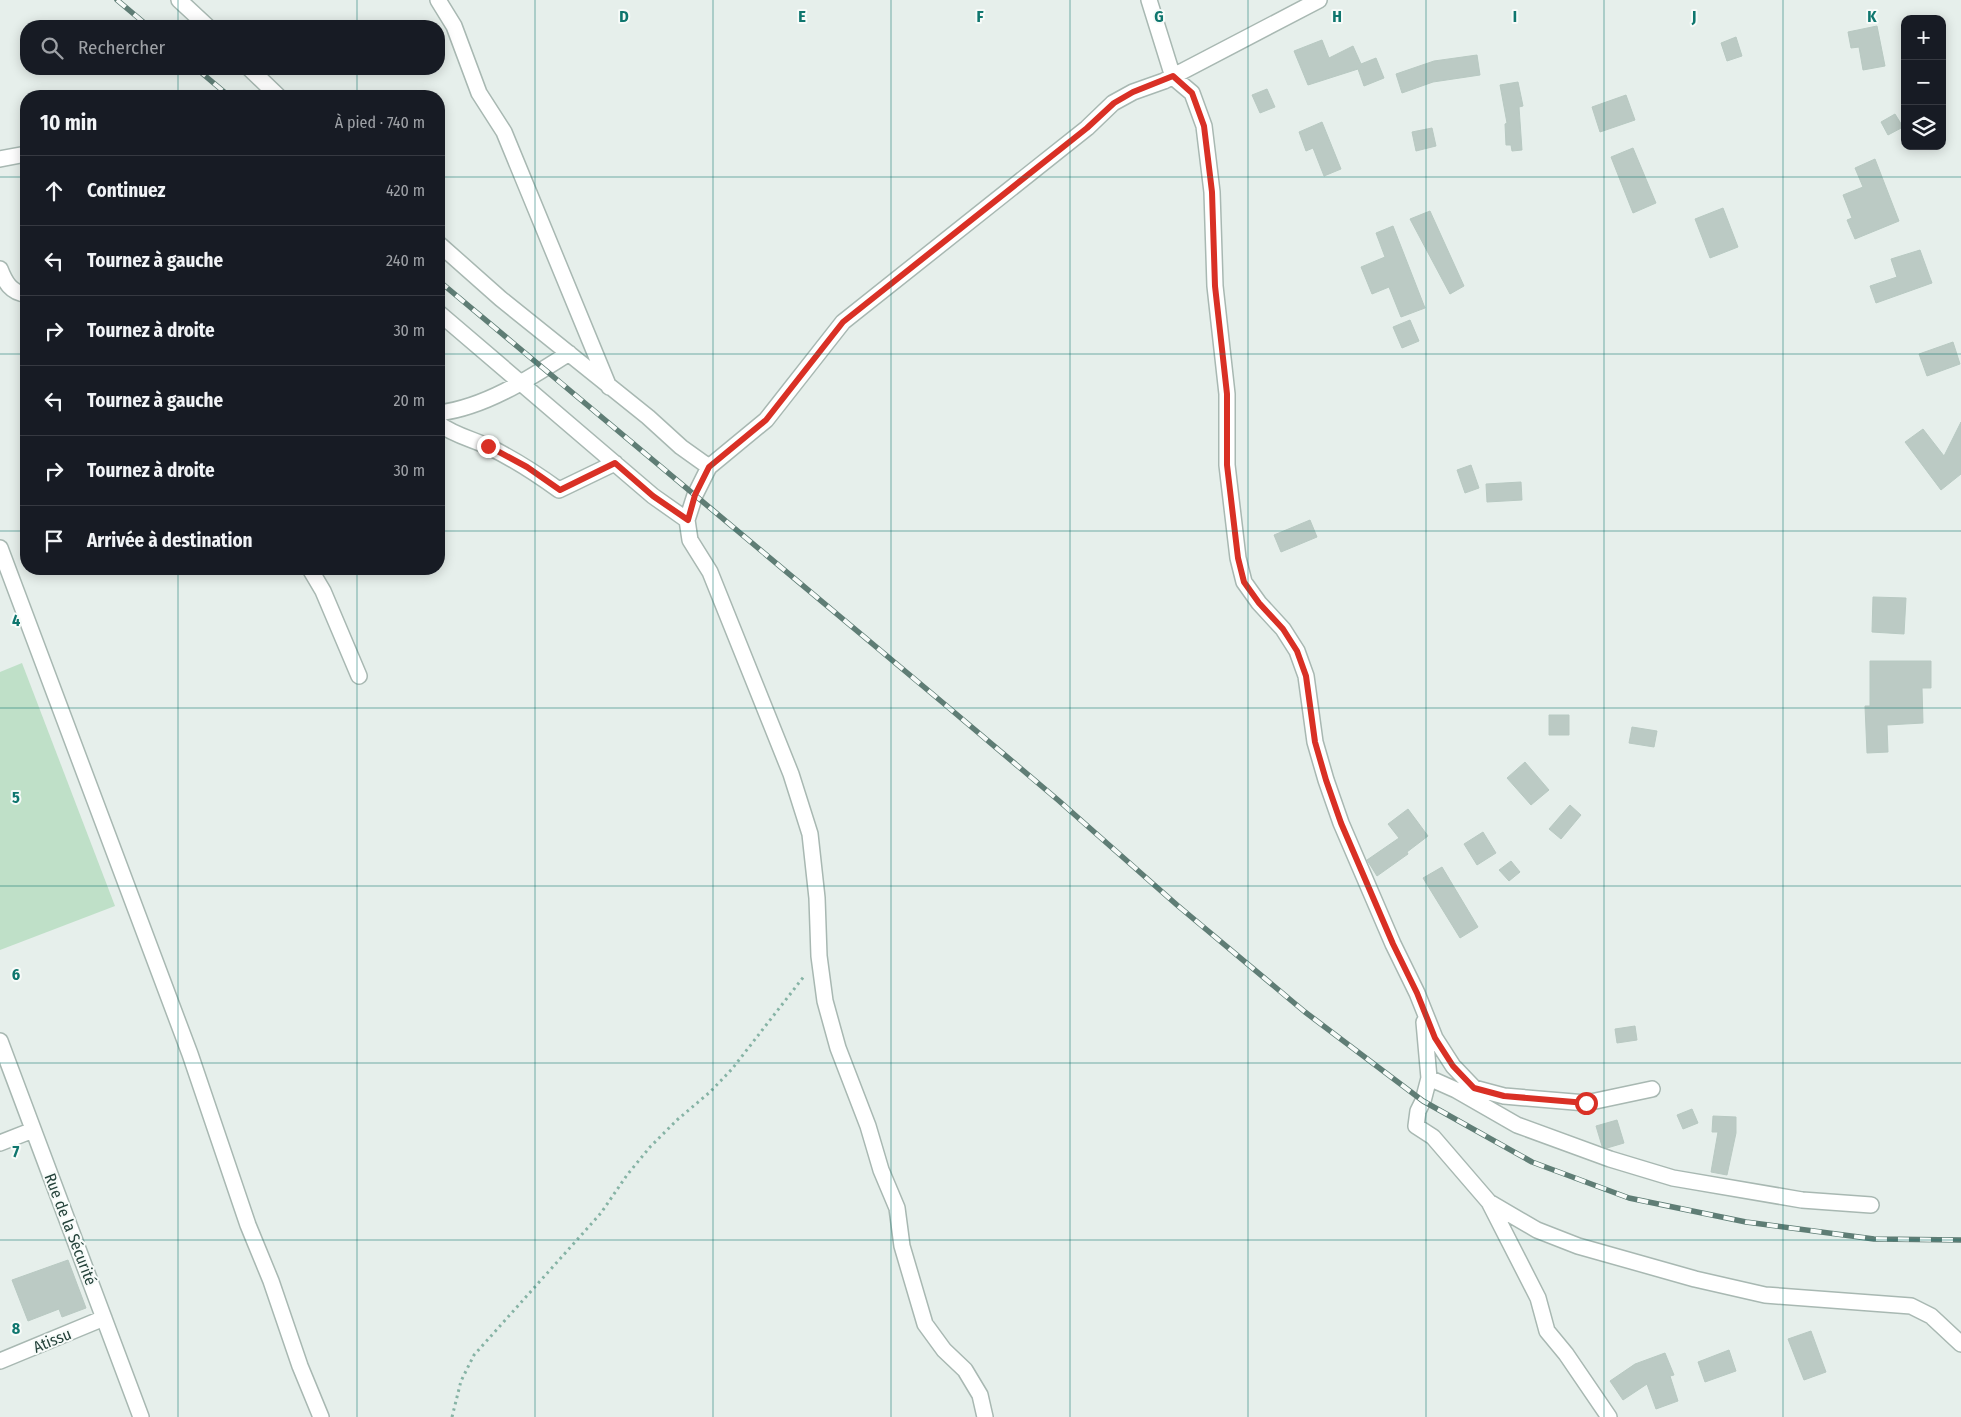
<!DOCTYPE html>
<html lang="fr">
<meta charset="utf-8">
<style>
body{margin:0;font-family:"Fira Sans Condensed",sans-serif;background:#242831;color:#f1f3f6}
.controls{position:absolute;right:15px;top:15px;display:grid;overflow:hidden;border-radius:10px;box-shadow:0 2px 12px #0003}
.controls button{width:45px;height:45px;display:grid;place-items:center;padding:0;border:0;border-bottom:1px solid #363941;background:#171b24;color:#f1f3f6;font:25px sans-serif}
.stop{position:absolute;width:15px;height:15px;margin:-11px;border:4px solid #d93025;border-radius:50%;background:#fff}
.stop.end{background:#d93025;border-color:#fff;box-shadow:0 1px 5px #0008}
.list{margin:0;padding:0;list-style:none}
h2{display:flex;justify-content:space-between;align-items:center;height:65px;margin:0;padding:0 20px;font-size:21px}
h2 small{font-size:16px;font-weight:400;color:#9ea1a6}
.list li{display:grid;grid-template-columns:32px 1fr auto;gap:15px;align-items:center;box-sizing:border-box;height:70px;padding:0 20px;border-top:1px solid #363941}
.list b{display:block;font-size:19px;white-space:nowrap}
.list em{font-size:16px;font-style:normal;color:#9ea1a6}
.icon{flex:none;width:28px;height:28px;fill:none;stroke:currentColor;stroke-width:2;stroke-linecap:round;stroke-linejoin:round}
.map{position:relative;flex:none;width:1961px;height:1417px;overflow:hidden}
.search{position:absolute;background:#171b24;box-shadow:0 2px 12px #0003;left:20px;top:20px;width:425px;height:55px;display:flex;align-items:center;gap:12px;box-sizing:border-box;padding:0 18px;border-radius:20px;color:#9ea1a6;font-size:19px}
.panel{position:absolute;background:#171b24;box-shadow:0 2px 12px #0003;left:20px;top:90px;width:425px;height:485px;border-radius:20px}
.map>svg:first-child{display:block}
.green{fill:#bfe0c8}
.building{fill:#bbcac4;stroke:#b8c9c2}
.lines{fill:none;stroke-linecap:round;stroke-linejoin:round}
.minor-casing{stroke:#a8b8b2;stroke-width:18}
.path{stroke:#86b3a5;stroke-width:3;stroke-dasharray:2.5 4;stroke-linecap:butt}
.minor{stroke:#fff;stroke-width:15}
.rail-casing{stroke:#5f7d75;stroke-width:5.5}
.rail{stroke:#f7fbf9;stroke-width:4;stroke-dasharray:11;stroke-linecap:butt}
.route{stroke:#d93025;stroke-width:6}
.grid{fill:none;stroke:#0f766e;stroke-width:1;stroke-opacity:0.55}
.labels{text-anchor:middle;stroke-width:4;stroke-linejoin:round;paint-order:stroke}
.street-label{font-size:16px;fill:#24423a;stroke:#f7fbf9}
.grid-label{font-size:16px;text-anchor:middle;font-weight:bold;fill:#0f766e;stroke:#f7fbf9;stroke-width:4;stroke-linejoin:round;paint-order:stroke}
</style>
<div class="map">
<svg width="1961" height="1417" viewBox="0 0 1961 1417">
<rect width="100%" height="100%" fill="#e6efeb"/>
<path class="green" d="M22 663 115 906 0 950V672Z"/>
<path class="building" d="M1877 26 1885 66 1863 70 1859 47 1851 48 1848 32Z
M1736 37 1742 56 1727 61 1721 43Z
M1322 40 1329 58 1353 46 1361 64 1376 58 1384 78 1364 86 1358 69 1308 85 1294 51Z
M1477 55 1480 75 1433 82 1402 93 1396 74 1434 61Z
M1518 82 1523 106 1519 107 1522 150 1512 151 1511 145H1506L1505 124 1507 123 1500 85Z
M1267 89 1275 107 1260 113 1252 95Z
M1626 95 1635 120 1600 132 1592 107Z
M1895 114 1903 127 1888 135 1881 122Z
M1322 122 1341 169 1324 176 1313 148 1306 151 1299 132Z
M1432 128 1436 146 1416 151 1412 132Z
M1633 148 1656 203 1633 213 1611 157Z
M1875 159 1899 221 1855 239 1847 220 1852 218 1843 195 1863 187 1855 168Z
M1723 208 1738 247 1710 258 1695 219Z
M1430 211 1464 286 1450 294 1410 219Z
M1393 226 1425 308 1401 317 1389 287 1372 294 1361 267 1385 257 1376 233Z
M1920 250 1932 283 1876 303 1870 286 1897 277 1891 259Z
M1410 320 1419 341 1402 348 1393 327Z
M1953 342 1960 364 1927 376 1919 354Z
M1961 422V474L1941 490 1905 442 1923 429 1944 456Z
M1471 465 1479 488 1465 493 1457 470Z
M1521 482 1522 500 1487 502 1486 484Z
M1310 520 1317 537 1281 552 1274 535Z
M1873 597 1906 598 1904 634 1872 632Z
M1870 661H1931V688H1922L1923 723 1887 725 1888 752 1867 753 1865 706H1870Z
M1549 715H1569V735H1549Z
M1632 727 1657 731 1654 747 1629 743Z
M1525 762 1549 790 1531 805 1507 778Z
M1570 805 1581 815 1561 839 1549 829Z
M1408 809 1428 836 1407 852 1408 854 1377 876 1367 860 1399 838 1388 824Z
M1483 832 1496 853 1477 865 1464 844Z
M1511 861 1520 872 1509 881 1499 870Z
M1442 867 1478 927 1460 938 1423 878Z
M1635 1026 1637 1040 1617 1043 1615 1029Z
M1692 1109 1698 1123 1683 1129 1677 1115Z
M1713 1116 1736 1117V1133L1727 1175 1711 1172 1718 1132H1712Z
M1617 1120 1624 1143 1607 1148 1602 1146 1596 1126Z
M68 1260 86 1308 62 1317 59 1309 28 1321 12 1280Z
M1811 1331 1826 1372 1804 1380 1788 1339Z
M1729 1350 1736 1371 1705 1382 1698 1362Z
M1665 1353 1674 1375 1670 1376 1678 1401 1656 1409 1647 1384 1623 1400 1610 1381 1635 1364Z"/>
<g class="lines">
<defs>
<path id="minor" d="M179 0 207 26
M438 0 454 26 479 93 504 132 609 387
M1149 0 1173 77 1192 93 1204 126 1212 192 1215 286 1227 394V465L1238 558 1244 582 1259 603 1283 629 1297 651 1306 676 1315 742 1326 780 1341 823 1393 944 1417 993 1435 1038 1453 1066 1474 1088 1504 1096 1586 1103 1652 1089
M250 69 278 96
M0 159 26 154
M439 244 501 299 648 417 681 447 709 467
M0 269C5 282 11 293 26 294
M439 313 653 496 687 520
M439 413C486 407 530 378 569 353
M439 424C454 435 472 439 489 447 514 459 537 474 559 490L615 463
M0 548 190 1054 248 1225 271 1281 300 1366 321 1417
M310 569 323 591 359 676
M1424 1022 1429 1078 1423 1101 1418 1111 1416 1126 1433 1137 1489 1202 1538 1298 1547 1331 1566 1354 1609 1417
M0 1041 141 1417
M1429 1078 1456 1090 1517 1125 1610 1159 1673 1178 1802 1200 1871 1205
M0 1143 33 1130
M1489 1202 1537 1230 1578 1246 1695 1279 1765 1295 1911 1306 1931 1316 1961 1344
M0 1361 104 1318
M985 1417 980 1395 965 1370 944 1350 925 1324 902 1246 897 1208 881 1170 868 1126 838 1048 825 1001 819 956 817 898 810 834 791 774 710 572 690 540 687 520 695 495 709 467 766 420 843 322 1087 128 1113 103 1133 92 1164 81 1319 0"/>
</defs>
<use href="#minor" class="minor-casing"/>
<path class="path" d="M452 1417 461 1381 474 1355 601 1213 627 1175 650 1147 677 1120 710 1092 732 1069 805 975"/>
<use href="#minor" class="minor"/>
<defs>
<path id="rail" d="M117 0 148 26
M197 69 229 96
M439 281 942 702 1058 800 1177 905 1305 1012 1423 1101 1532 1162 1629 1198 1746 1222 1874 1239 1961 1240"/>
</defs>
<use href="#rail" class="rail-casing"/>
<use href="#rail" class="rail"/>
</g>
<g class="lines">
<path class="route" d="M488 446 527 467 560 490 615 463 653 496 688 520 695 495 709 467 766 420 843 322 1087 128 1114 103 1133 92 1173 76 1192 93 1204 126 1212 192 1215 286 1227 394V465L1238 558 1244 582 1259 603 1283 629 1297 651 1306 676 1315 742 1326 780 1341 823 1393 944 1417 993 1435 1038 1453 1066 1474 1088 1504 1096 1586 1103"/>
</g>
<path class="grid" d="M178 0V26M357 0V26M535 0V1417M713 0V1417M891 0V1417M1070 0V1417M1248 0V1417M1426 0V1417M1604 0V1417M1783 0V1417M178 69V96M357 69V96M0 177H26M439 177H1961M0 354H26M439 354H1961M0 531H26M439 531H1961M178 569V1417M357 569V1417M0 708H1961M0 886H1961M0 1063H1961M0 1240H1961"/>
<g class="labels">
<g class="street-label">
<text transform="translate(71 1229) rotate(69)" y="6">Rue de la Sécurité</text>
<text transform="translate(52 1340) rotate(-22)" y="6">Atissu</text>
</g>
</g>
<g class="grid-label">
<text x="624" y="22">D</text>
<text x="802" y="22">E</text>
<text x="980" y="22">F</text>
<text x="1159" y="22">G</text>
<text x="1337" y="22">H</text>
<text x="1515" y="22">I</text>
<text x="1694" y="22">J</text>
<text x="1872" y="22">K</text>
<text x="16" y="626">4</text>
<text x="16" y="803">5</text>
<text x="16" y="980">6</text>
<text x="16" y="1157">7</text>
<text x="16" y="1334">8</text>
</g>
</svg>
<div class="controls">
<button>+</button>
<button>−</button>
<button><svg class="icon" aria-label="layers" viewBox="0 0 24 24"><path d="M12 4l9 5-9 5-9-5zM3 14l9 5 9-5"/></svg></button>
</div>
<div class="stop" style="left:1586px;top:1103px"></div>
<div class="stop end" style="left:488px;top:446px"></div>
<div class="search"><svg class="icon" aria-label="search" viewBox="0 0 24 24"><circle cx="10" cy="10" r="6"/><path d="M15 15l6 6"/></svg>Rechercher</div>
<section class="panel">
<h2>10 min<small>À pied · 740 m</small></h2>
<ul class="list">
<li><svg class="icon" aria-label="ahead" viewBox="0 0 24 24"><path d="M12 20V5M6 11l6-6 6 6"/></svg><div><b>Continuez</b></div><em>420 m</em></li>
<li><svg class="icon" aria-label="left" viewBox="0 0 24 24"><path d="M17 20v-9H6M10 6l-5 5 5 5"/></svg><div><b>Tournez à gauche</b></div><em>240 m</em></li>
<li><svg class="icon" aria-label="right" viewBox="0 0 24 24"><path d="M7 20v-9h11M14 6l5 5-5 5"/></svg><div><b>Tournez à droite</b></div><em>30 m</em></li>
<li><svg class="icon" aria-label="left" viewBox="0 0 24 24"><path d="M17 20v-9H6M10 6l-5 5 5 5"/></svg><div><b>Tournez à gauche</b></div><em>20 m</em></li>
<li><svg class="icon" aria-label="right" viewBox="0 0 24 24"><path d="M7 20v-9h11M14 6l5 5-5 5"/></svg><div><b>Tournez à droite</b></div><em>30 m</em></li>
<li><svg class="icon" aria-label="arrive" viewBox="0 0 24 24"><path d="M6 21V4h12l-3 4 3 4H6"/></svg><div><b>Arrivée à destination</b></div></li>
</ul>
</section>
</div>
